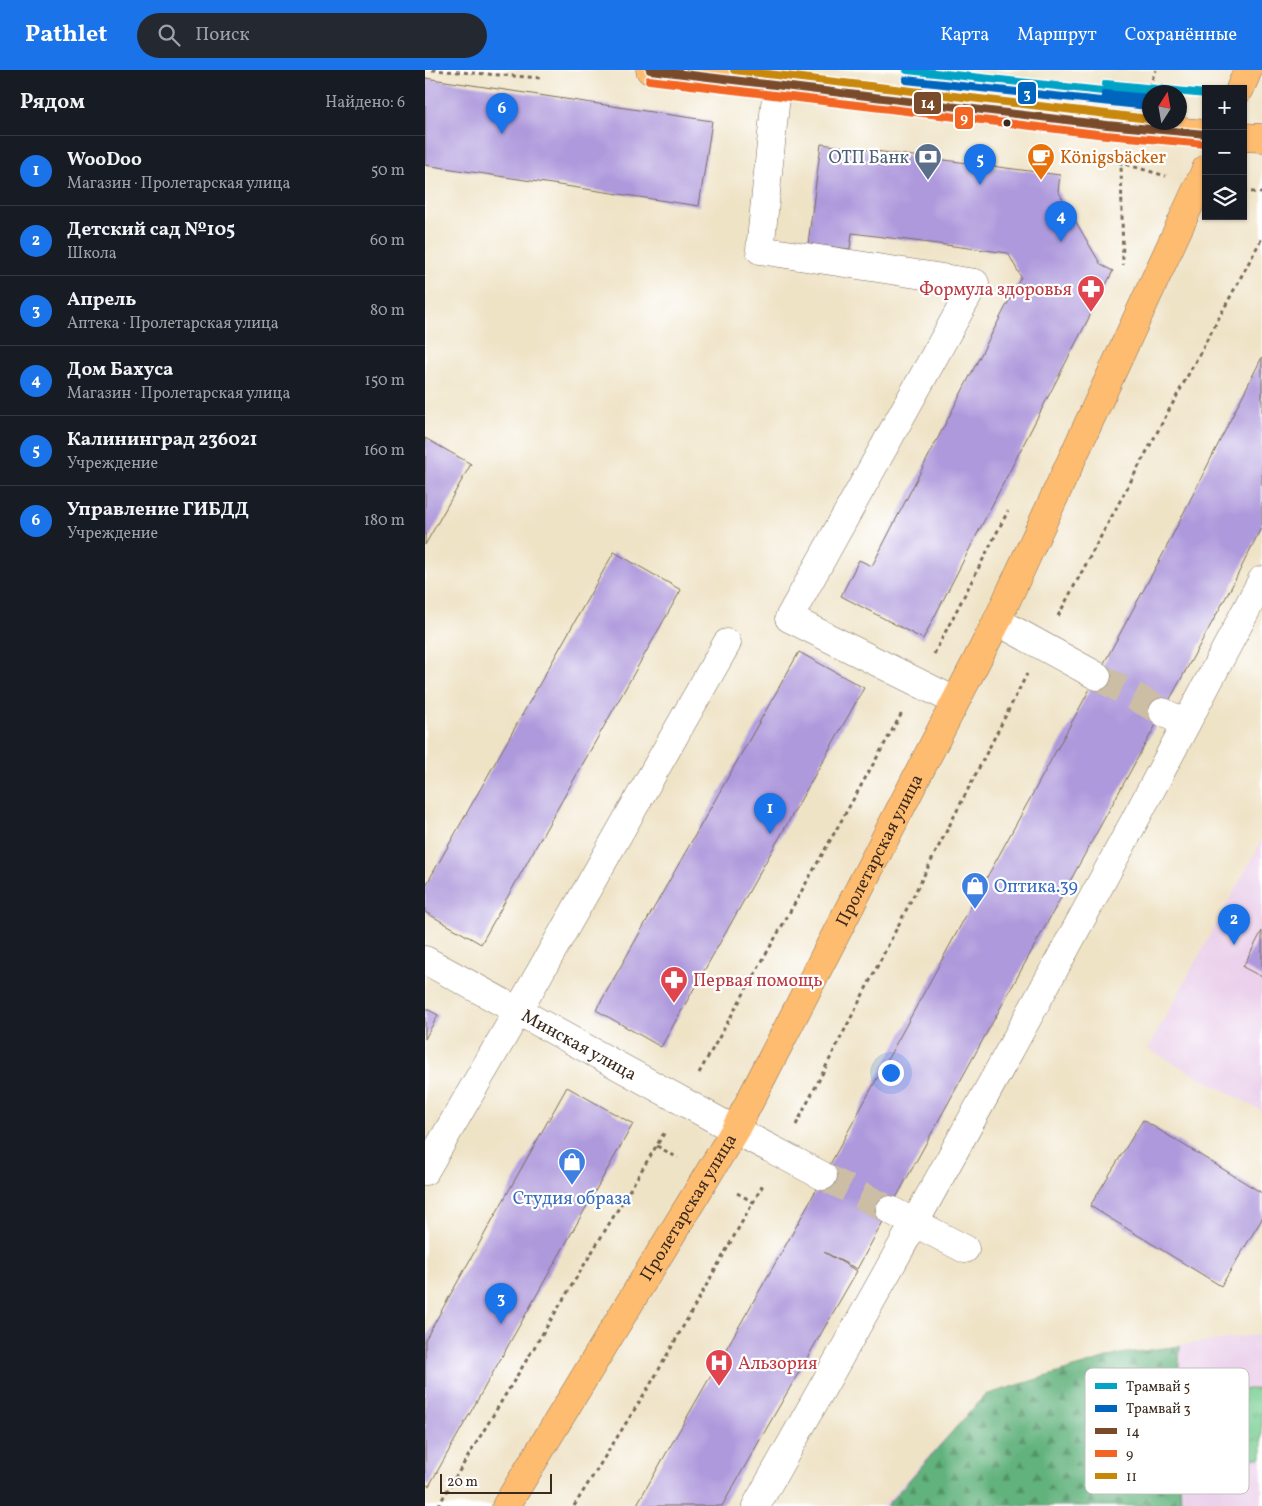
<!DOCTYPE html>
<html lang="ru">
<meta charset="utf-8">
<style>
body{margin:0;font-family:Vollkorn,serif;background:#242831;color:#f1f3f6}
.controls{position:absolute;right:15px;top:15px;display:grid;overflow:hidden;border-radius:0px;box-shadow:0 1px 4px #0004}
.controls button{width:45px;height:45px;display:grid;place-items:center;padding:0;border:0;border-bottom:1px solid #363941;background:#171b24;color:#f1f3f6;font:25px sans-serif}
.compass{position:absolute;left:717px;top:15px;width:45px;height:45px;border-radius:50%;background:#171b24;box-shadow:0 1px 4px #0004;rotate:11deg}
.scale{position:absolute;left:15px;bottom:12px;width:112px;box-sizing:border-box;padding-left:5px;border:2px solid #3b2a1e;border-top:0;font-size:14px;line-height:18px;white-space:nowrap;color:#3b2a1e;-webkit-text-stroke:4px #fff;paint-order:stroke}
.you{position:absolute;left:465px;top:1002px;width:18px;height:18px;margin:-12px;border:4px solid #fff;border-radius:50%;background:#1a73e8;box-shadow:0 0 0 8px #1a73e833}
.badge{display:grid;place-items:center;width:32px;height:32px;border-radius:50%;background:#1a73e8;color:#fff;font-size:16px;font-weight:700}
.pin{position:absolute;translate:-50% -41px;filter:drop-shadow(0 1px 2px #0008)}
.pin::after{content:'';position:absolute;top:26px;width:18px;height:15px;background:inherit;clip-path:polygon(0 0,100% 0,50% 100%)}
.list{margin:0;padding:0;list-style:none}
h2{display:flex;justify-content:space-between;align-items:center;height:65px;margin:0;padding:0 20px;font-size:21px}
h2 small{font-size:16px;font-weight:400;color:#9ea1a6}
.list li{display:grid;grid-template-columns:32px 1fr auto;gap:15px;align-items:center;box-sizing:border-box;height:70px;padding:0 20px;border-top:1px solid #363941}
.list b{display:block;font-size:19px;white-space:nowrap}
.list p{margin:0;font-size:16px;white-space:nowrap;color:#9ea1a6}
.list em{font-size:16px;font-style:normal;color:#9ea1a6}
.icon{flex:none;width:28px;height:28px;fill:none;stroke:currentColor;stroke-width:2;stroke-linecap:round;stroke-linejoin:round}
.map{position:relative;flex:none;width:837px;height:1436px;overflow:hidden}
header{display:flex;align-items:center;gap:30px;box-sizing:border-box;height:70px;padding:0 25px;background:#1a73e8;color:#fff}
header strong{font-size:24px}
nav{display:flex;gap:28px;margin-inline-start:auto;font-size:18px}
.search{width:350px;height:45px;background:#242831;display:flex;align-items:center;gap:12px;box-sizing:border-box;padding:0 18px;border-radius:28px;color:#9ea1a6;font-size:19px}
main{display:flex}
aside{flex:1;background:#171b24}
.map>svg:first-child{display:block}
.built{fill:#ebd1eb}
.grass{fill:url(#grass-tufts);stroke:#5a7c58}
.forest{fill:url(#forest-firs);stroke:#4e6e4e}
.building{fill:#ae99dc}
.lines{fill:none;stroke-linecap:round;stroke-linejoin:round}
.minor-tunnel{stroke:#cbbea4;stroke-width:28;stroke-dasharray:28 14;stroke-linecap:butt}
.minor-casing{stroke:#7a6b59;stroke-width:29}
.major-casing{stroke:#7a6b59;stroke-width:29}
.path{stroke:#7a6b59;stroke-width:3;stroke-dasharray:4 4;stroke-linecap:butt}
.minor{stroke:#fff;stroke-width:28}
.major{stroke:#febc70;stroke-width:28}
.bus-1-casing{stroke:#fff;stroke-width:11}
.bus-2-casing{stroke:#fff;stroke-width:11}
.bus-3-casing{stroke:#fff;stroke-width:11}
.bus-1{stroke:#7a4b2a;stroke-width:8}
.bus-2{stroke:#f26522;stroke-width:8}
.bus-3{stroke:#c88708;stroke-width:8}
.tram-1-casing{stroke:#fff;stroke-width:11}
.tram-2-casing{stroke:#fff;stroke-width:11}
.tram-1{stroke:#03a3c5;stroke-width:8}
.tram-2{stroke:#0065bd;stroke-width:8}
.bus-dot{fill:#3b2a1e;stroke:#fff;stroke-width:2}
.labels{text-anchor:middle;stroke-width:4.5;stroke-linejoin:round;paint-order:stroke}
.service-label{font-size:18px;fill:#4e5e75;stroke:#fff;text-anchor:end}
.food-label{font-size:18px;fill:#c56008;stroke:#fff;text-anchor:start}
.health-label{font-size:18px;fill:#be3a42;stroke:#fff;text-anchor:start}
.street-label{font-size:18px;fill:#3b2a1e;stroke:#fff}
.shop-label{font-size:18px;fill:#366cbe;stroke:#fff;text-anchor:start}
.key{fill:#fff;stroke:#c4bfbc;stroke-width:1}
.key-label{font-size:14px;fill:#3b2a1e}
.line-badge{stroke:#fff;stroke-width:2}
.badge-label{font-size:14px;text-anchor:middle;font-weight:bold;fill:#fff}
</style>
<header>
<strong>Pathlet</strong>
<div class="search"><svg class="icon" aria-label="search" viewBox="0 0 24 24"><circle cx="10" cy="10" r="6"/><path d="M15 15l6 6"/></svg>Поиск</div>
<nav><a>Карта</a><a>Маршрут</a><a>Сохранённые</a></nav>
</header>
<main>
<aside>
<h2>Рядом<small>Найдено: 6</small></h2>
<ul class="list">
<li><span class="badge">1</span><div><b>WooDoo</b><p>Магазин · Пролетарская улица</p></div><em>50 m</em></li>
<li><span class="badge">2</span><div><b>Детский сад №105</b><p>Школа</p></div><em>60 m</em></li>
<li><span class="badge">3</span><div><b>Апрель</b><p>Аптека · Пролетарская улица</p></div><em>80 m</em></li>
<li><span class="badge">4</span><div><b>Дом Бахуса</b><p>Магазин · Пролетарская улица</p></div><em>150 m</em></li>
<li><span class="badge">5</span><div><b>Калининград 236021</b><p>Учреждение</p></div><em>160 m</em></li>
<li><span class="badge">6</span><div><b>Управление ГИБДД</b><p>Учреждение</p></div><em>180 m</em></li>
</ul>
</aside>
<div class="map">
<svg width="837" height="1436" viewBox="0 0 837 1436">
<defs>
<pattern id="grass-tufts" width="24" height="20" patternUnits="userSpaceOnUse" patternTransform="scale(1.25)"><rect width="24" height="20" fill="#79cf93"/><path d="M3 7l-1-3M5 7V3M7 7l1-3M15 17l-1-3M17 17v-4M19 17l1-3" fill="none" stroke="#64a877"/></pattern>
<pattern id="forest-firs" width="22" height="20" patternUnits="userSpaceOnUse" patternTransform="scale(1.25)"><rect width="22" height="20" fill="#62b27d"/><path d="M5 1l3.5 6h-7zM16 11l3.5 6h-7z" fill="#529166"/></pattern>
</defs>
<rect width="100%" height="100%" fill="#fff"/>
<filter id="ink" filterUnits="userSpaceOnUse"><feTurbulence type="fractalNoise" baseFrequency=".02" numOctaves="2"/><feDisplacementMap in="SourceGraphic" scale="10" xChannelSelector="R" yChannelSelector="G"/><feConvolveMatrix kernelMatrix="1 2 1 2 8 2 1 2 1" color-interpolation-filters="sRGB"/></filter>
<filter id="wash" filterUnits="userSpaceOnUse"><feTurbulence type="fractalNoise" baseFrequency=".0096" numOctaves="4" result="noise"/><feDisplacementMap in="SourceGraphic" scale="20" xChannelSelector="R" yChannelSelector="G"/><feGaussianBlur stdDeviation="1.12" result="paint"/><feColorMatrix in="noise" values="0 0 0 0 0 0 0 0 0 0 0 0 0 0 0 0 0 1.4 0 .05"/><feComposite in="paint" operator="in"/></filter>
<g filter="url(#wash)">
<rect width="100%" height="100%" fill="#efe3c6"/>
<path class="built" d="M837 770V1041L723 979Z
M837 1264V1436H457L560 1325 695 1284Z"/>
<path class="grass" d="M786 1319H837V1388H787Z"/>
<path class="forest" d="M755 1276 752 1332 756 1436H461L560 1325 695 1284Z"/>
<g id="blocks">
<path class="building" d="M0 8 287 51 274 136 0 95Z
M396 74 635 105 633 121 676 195 688 201 498 569 416 526 434 490 447 496 596 207 583 183 427 163 425 179 383 174Z
M837 287V456L806 518 432 1199 399 1182 432 1201 297 1436H211L367 1164 672 606 738 484Z
M0 368 46 394 0 475Z
M189 482 256 520 56 874 0 842V817Z
M374 582 439 618 236 977 171 940Z
M837 861V907L818 897Z
M0 938 13 945 0 969Z
M142 1017 208 1054 4 1416 0 1414V1270Z
M718 1050 837 1123V1149L796 1216 665 1136Z"/>
</g>
</g>
<g filter="url(#ink)">
<use href="#blocks" fill-opacity="0" stroke="#7a6b59" stroke-width="1"/>
<g class="lines">
<path class="minor-tunnel" d="M672 606 738 642
M398 1106 465 1140"/>
<defs>
<g id="minor">
<path d="M353 15 350 35 335 180 550 213 364 548 530 631"/>
<path d="M572 551 672 606"/>
<path d="M738 642 761 654 837 510"/>
<path id="s1" d="M0 890 310 1060 398 1106"/>
<path d="M0 1101 93 941 302 573"/>
<path d="M465 1140 540 1179"/>
<path d="M331 1436C477 1177 622 917 761 654"/>
</g>
<g id="major">
<path d="M225 0 682 55 781 64"/>
<path d="M815 19 823 0"/>
<path d="M818 67 837 68"/>
<path id="s2" d="M81 1436 310 1060 572 551 781 99"/>
</g>
</defs>
<use href="#minor" class="minor-casing"/>
<use href="#major" class="major-casing"/>
<path class="path" d="M7 0 116 8
M721 24 731 0
M697 91 696 93 741 106
M693 92 696 93 698 195
M818 121 837 123
M633 546 837 168
M509 584 583 441
M274 1003 477 643
M371 1055 602 604
M232 1076 253 1088
M312 1123 328 1132
M13 1436 241 1060
M149 1436 228 1310 339 1113"/>
<use href="#minor" class="minor"/>
<use href="#major" class="major"/>
<defs>
<path id="bus-1" d="M225 0 682 55 781 64"/>
<path id="bus-2" d="M224 10 681 65 780 74"/>
<path id="bus-3" d="M309 0 724 49"/>
</defs>
<use href="#bus-1" class="bus-1-casing"/>
<use href="#bus-2" class="bus-2-casing"/>
<use href="#bus-3" class="bus-3-casing"/>
<use href="#bus-1" class="bus-1"/>
<use href="#bus-2" class="bus-2"/>
<use href="#bus-3" class="bus-3"/>
<defs>
<path id="tram-1" d="M482 0 724 26
M681 14 781 24"/>
<path id="tram-2" d="M481 10 723 36
M680 24 724 28"/>
</defs>
<use href="#tram-1" class="tram-1-casing"/>
<use href="#tram-2" class="tram-2-casing"/>
<use href="#tram-1" class="tram-1"/>
<use href="#tram-2" class="tram-2"/>
</g>
</g>
<defs>
<symbol id="bank-pin" viewBox="-11 -11 22 30"><path d="M0 17L-7.5 6A9.5 9.5 0 1 1 7.5 6Z" fill="#5c6f8a" stroke="#fff"/><path d="M-6-4H6V4H-6ZM0-2.3a2.3 2.3 0 1 0 0 4.6a2.3 2.3 0 1 0 0-4.6Z" fill="#fff"/></symbol>
<symbol id="cafe-pin" viewBox="-11 -11 22 30"><path d="M0 17L-7.5 6A9.5 9.5 0 1 1 7.5 6Z" fill="#e8710a" stroke="#fff"/><path d="M-5.5-4.5H6V0H3Q3 3.5 0 3.5H-2.5Q-5.5 3.5-5.5 0ZM3-3.2v2h1.7v-2ZM-6 4.5H4V6H-6Z" fill="#fff"/></symbol>
<symbol id="pharmacy-pin" viewBox="-11 -11 22 30"><path d="M0 17L-7.5 6A9.5 9.5 0 1 1 7.5 6Z" fill="#e0444e" stroke="#fff"/><path d="M-2-6h4v4h4v4h-4v4h-4v-4h-4v-4h4Z" fill="#fff"/></symbol>
<symbol id="shop-pin" viewBox="-11 -11 22 30"><path d="M0 17L-7.5 6A9.5 9.5 0 1 1 7.5 6Z" fill="#3f7fe0" stroke="#fff"/><path d="M-5-2.5h2.3a2.7 3.5 0 0 1 5.4 0H5L5.5 6h-11ZM-1.5-2.5h3a1.5 2.3 0 0 0-3 0Z" fill="#fff"/></symbol>
<symbol id="hospital-pin" viewBox="-11 -11 22 30"><path d="M0 17L-7.5 6A9.5 9.5 0 1 1 7.5 6Z" fill="#e0444e" stroke="#fff"/><path d="M-5-5h3v3.5h4V-5h3V5h-3V1.5h-4V5h-3Z" fill="#fff"/></symbol>
</defs>
<g fill-rule="evenodd">
<use href="#bank-pin" x="487" y="71" width="32" height="43"/>
<use href="#cafe-pin" x="600" y="71" width="32" height="43"/>
<use href="#pharmacy-pin" x="650" y="203" width="32" height="43"/>
<use href="#shop-pin" x="534" y="800" width="32" height="43"/>
<use href="#pharmacy-pin" x="233" y="894" width="32" height="43"/>
<use href="#shop-pin" x="131" y="1076" width="32" height="43"/>
<use href="#hospital-pin" x="278" y="1277" width="32" height="43"/>
</g>
<circle class="bus-dot" cx="582" cy="53" r="4.5"/>
<g class="labels">
<g class="service-label">
<text x="484" y="93">ОТП Банк</text>
</g>
<g class="food-label">
<text x="635" y="93">Königsbäcker</text>
</g>
<g class="health-label">
<text x="647" y="225" text-anchor="end">Формула здоровья</text>
<text x="268" y="916">Первая помощь</text>
<text x="313" y="1299">Альзория</text>
</g>
<g class="street-label">
<text dy="6" stroke="none"><textPath href="#s2" startOffset="755">Пролетарская улица</textPath></text>
<text dy="6" stroke="none"><textPath href="#s1" startOffset="176">Минская улица</textPath></text>
<text dy="6" stroke="none"><textPath href="#s2" startOffset="350">Пролетарская улица</textPath></text>
</g>
<g class="shop-label">
<text x="569" y="822">Оптика.39</text>
<text x="147" y="1134" text-anchor="middle">Студия образа</text>
</g>
</g>
<rect x="660" y="1298" width="164" height="126" rx="8" class="key"/>
<rect x="670" y="1313" width="22" height="6" fill="#03a3c5"/>
<rect x="670" y="1335" width="22" height="7" fill="#0065bd"/>
<rect x="670" y="1358" width="22" height="6" fill="#7a4b2a"/>
<rect x="670" y="1380" width="22" height="7" fill="#f26522"/>
<rect x="670" y="1403" width="22" height="6" fill="#c88708"/>
<g class="key-label">
<text x="701" y="1321">Трамвай 5</text>
<text x="701" y="1343">Трамвай 3</text>
<text x="701" y="1366">14</text>
<text x="701" y="1388">9</text>
<text x="701" y="1411">11</text>
</g>
<g class="line-badge">
<rect x="592" y="11" width="20" height="24" rx="5" fill="#0065bd"/>
<rect x="488" y="21" width="29" height="24" rx="5" fill="#7a4b2a"/>
<rect x="529" y="36" width="20" height="24" rx="5" fill="#f26522"/>
</g>
<g class="badge-label">
<text x="602" y="28">3</text>
<text x="503" y="38">14</text>
<text x="539" y="53">9</text>
</g>
</svg>
<div class="controls">
<button>+</button>
<button>−</button>
<button><svg class="icon" aria-label="layers" viewBox="0 0 24 24"><path d="M12 4l9 5-9 5-9-5zM3 14l9 5 9-5"/></svg></button>
</div>
<svg class="compass" viewBox="-18 -18 36 36"><path d="M0-13l5 13h-10z" fill="#e53935"/><path d="M0 13l5-13h-10z" fill="#9ea1a6"/></svg>
<div class="scale">20 m</div>
<div class="you"></div>
<div class="pin badge" style="left:345px;top:764px">1</div>
<div class="pin badge" style="left:809px;top:875px">2</div>
<div class="pin badge" style="left:76px;top:1254px">3</div>
<div class="pin badge" style="left:636px;top:172px">4</div>
<div class="pin badge" style="left:555px;top:115px">5</div>
<div class="pin badge" style="left:77px;top:64px">6</div>
</div>
</main>
